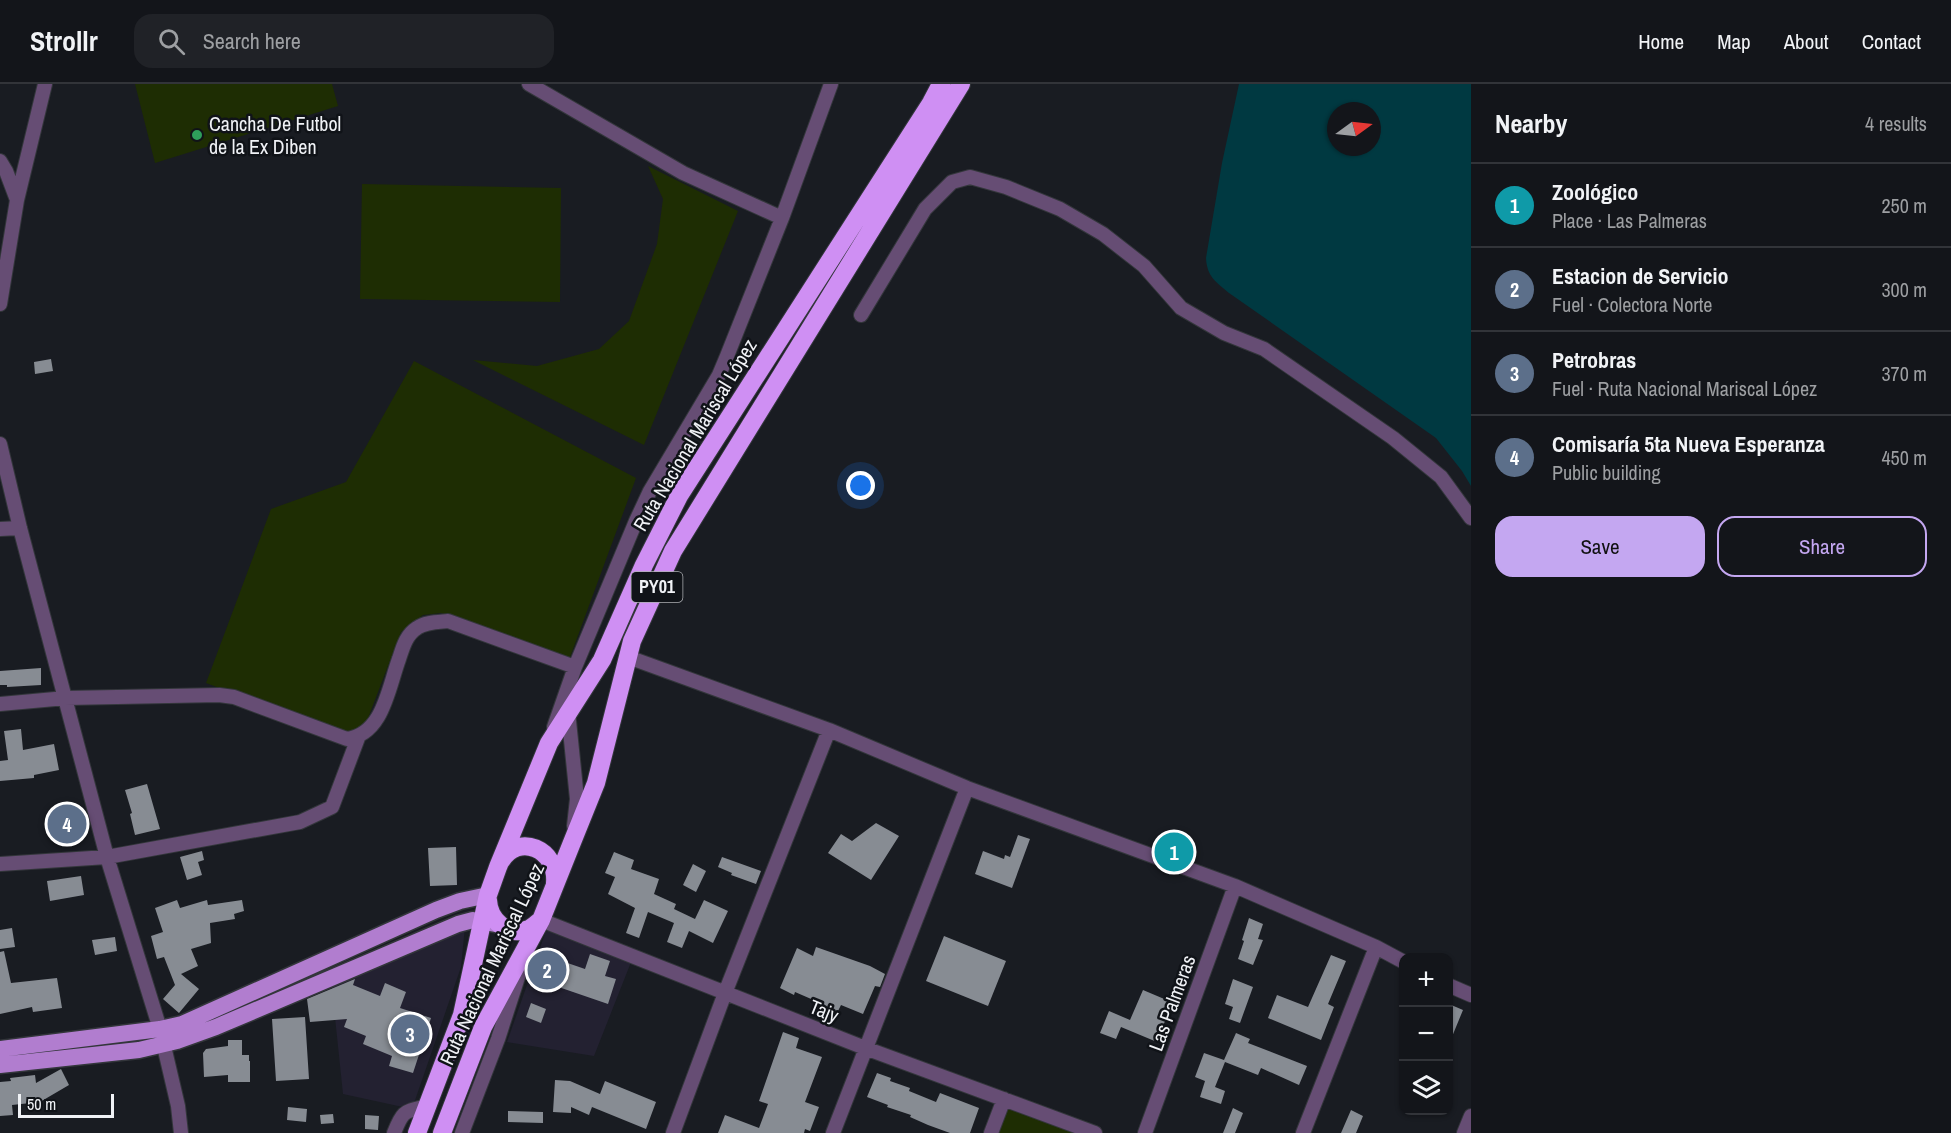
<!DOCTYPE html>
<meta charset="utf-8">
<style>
body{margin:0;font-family:"Archivo Narrow",sans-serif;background:#202227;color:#f1f3f6}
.controls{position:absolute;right:18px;bottom:18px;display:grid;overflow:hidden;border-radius:12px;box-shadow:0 2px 4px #0004}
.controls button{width:54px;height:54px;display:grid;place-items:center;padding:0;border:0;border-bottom:2px solid #323439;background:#13151a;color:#f1f3f6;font:30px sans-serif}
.compass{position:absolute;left:1327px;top:18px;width:54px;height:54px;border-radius:50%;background:#13151a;box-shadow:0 2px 4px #0004;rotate:75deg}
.scale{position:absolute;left:18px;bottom:15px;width:96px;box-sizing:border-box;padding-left:6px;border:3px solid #f0f2f6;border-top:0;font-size:16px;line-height:21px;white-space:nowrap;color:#f0f2f6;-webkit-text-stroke:4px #101318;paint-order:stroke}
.you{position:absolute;left:861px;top:402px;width:21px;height:21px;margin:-15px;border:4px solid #fff;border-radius:50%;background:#1a73e8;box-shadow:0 0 0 9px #1a73e833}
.badge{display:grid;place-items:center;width:39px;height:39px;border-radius:50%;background:#c4a7f1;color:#fff;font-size:20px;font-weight:700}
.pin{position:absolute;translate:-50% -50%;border:3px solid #fff;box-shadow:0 2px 6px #0006}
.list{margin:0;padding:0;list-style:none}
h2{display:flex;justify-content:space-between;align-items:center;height:78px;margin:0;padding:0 24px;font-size:26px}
h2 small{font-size:20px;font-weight:400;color:#9d9fa2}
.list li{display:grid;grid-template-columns:39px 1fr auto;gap:18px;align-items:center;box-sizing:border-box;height:84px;padding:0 24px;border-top:2px solid #323439}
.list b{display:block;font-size:22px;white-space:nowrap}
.list p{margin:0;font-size:20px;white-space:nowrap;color:#9d9fa2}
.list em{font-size:20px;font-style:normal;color:#9d9fa2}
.actions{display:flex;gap:12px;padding:18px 24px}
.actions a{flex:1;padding:14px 0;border:2px solid #c4a7f1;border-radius:18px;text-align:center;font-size:21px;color:#c4a7f1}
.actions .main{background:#c4a7f1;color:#111}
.icon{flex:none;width:33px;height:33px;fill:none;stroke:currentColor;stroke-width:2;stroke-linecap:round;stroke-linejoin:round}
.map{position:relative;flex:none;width:1471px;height:1049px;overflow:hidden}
header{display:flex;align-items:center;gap:36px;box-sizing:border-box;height:84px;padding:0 30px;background:#13151a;border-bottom:2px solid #323439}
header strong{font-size:28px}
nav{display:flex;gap:33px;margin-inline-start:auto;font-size:21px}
.search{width:420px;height:54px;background:#202227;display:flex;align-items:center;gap:15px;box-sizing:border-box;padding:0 21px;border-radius:18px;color:#9d9fa2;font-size:22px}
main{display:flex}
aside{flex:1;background:#13151a}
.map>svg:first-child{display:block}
.commercial{fill:#232131}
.green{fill:#1e2d03}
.water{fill:#003941;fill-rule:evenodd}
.building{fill:#878c93}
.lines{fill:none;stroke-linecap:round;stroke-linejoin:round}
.minor-casing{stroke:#33363b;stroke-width:16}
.major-casing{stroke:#33363b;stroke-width:19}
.highway-casing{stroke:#33363b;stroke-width:20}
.minor{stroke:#664d74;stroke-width:14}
.major{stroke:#b17dcf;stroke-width:16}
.highway{stroke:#cf8ff3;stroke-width:18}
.leisure-dot{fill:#2e9e5b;stroke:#101318;stroke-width:2}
.labels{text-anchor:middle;stroke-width:5;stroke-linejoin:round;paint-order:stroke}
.shield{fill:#101318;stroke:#adafb3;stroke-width:1.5}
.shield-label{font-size:18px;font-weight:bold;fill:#f0f2f6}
.poi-label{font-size:20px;fill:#f0f2f6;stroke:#101318;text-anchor:start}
.street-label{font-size:20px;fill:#f0f2f6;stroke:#101318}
</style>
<header>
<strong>Strollr</strong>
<div class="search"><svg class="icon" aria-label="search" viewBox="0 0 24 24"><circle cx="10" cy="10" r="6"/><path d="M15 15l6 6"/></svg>Search here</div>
<nav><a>Home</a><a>Map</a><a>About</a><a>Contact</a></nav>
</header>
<main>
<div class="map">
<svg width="1471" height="1049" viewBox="0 0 1471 1049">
<rect width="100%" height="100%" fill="#191c22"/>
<path class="commercial" d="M466 832 461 883 412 1025 343 1010 331 895Z
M548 841 635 868 594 972 507 958Z"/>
<path class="green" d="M135 0H332L338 22 155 79Z
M648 82 738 127 644 361 473 276 537 282 599 265 629 237 657 160 663 115Z
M362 100 561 104 560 218 360 215Z
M414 277 636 394 569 576 441 529 423 531 401 548 365 642 354 650 341 649 206 599 271 425 346 398Z
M1007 1019 1084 1049H996Z"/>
<path class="water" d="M1239 0H1471V402L1462 387 1436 354 1229 209C1216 198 1207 193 1206 174L1222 79ZM1336 27H1372V63H1336Z"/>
<path class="building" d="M51 275 53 287 35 290 34 278Z
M41 584V601L7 603V601H0V587Z
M21 645 23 666 54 660 59 686 34 691V694L0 697V677L8 676 4 647Z
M147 700 160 745 135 751 130 730 132 729 125 706Z
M876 739 899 752 871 796 828 769 841 750 852 757Z
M1018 751 1030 755 1012 804 975 790 983 767 1004 775 1005 771 1010 773Z
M456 763 457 801 430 802 428 764Z
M202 767 204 776 198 778 202 791 187 796 180 773Z
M614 768 634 776 631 785 659 795 654 810 676 820 674 825 695 835 704 816 728 827 713 859 689 847 682 864 667 858 674 839 648 828 639 854 626 849 635 824 608 810 615 793 605 789Z
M722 773 761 787 756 800 731 791 732 789 718 783Z
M693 780 706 787 696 808 683 801Z
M81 792 84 811 50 817 47 797Z
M177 816 180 824 207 816 208 821 242 816 244 827 234 830 235 835 210 839 211 859 191 865 198 882 181 890 199 905 179 929 163 915 175 901 164 873 157 875 151 852 163 848 155 824Z
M1249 834 1263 840 1258 855 1263 856 1253 881 1238 875 1244 857 1242 856Z
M12 844 15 863 0 865V846Z
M944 852 1006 877 988 922 926 897Z
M115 853 117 867 95 871 92 856Z
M816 863 870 882 885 890 880 903 875 902 863 930 841 921 835 933 822 927 825 921 795 908 794 911 780 904 797 864 813 872Z
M4 867 11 899 57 894 62 924 33 928 32 923 0 930V868Z
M590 870 610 877 605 892 616 895 608 920 541 897 550 873 585 885Z
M1331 871 1346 877 1328 920 1334 923 1321 956 1268 934 1277 911 1308 923Z
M355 895 353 901 380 912 385 899 406 908 400 924 431 934 413 989 389 982 392 972 363 960 366 952 344 943 347 935 310 938 307 915Z
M1233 895 1253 903 1240 939 1229 935 1233 923 1225 920Z
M1143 906 1169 917 1162 936 1165 937 1157 958 1121 943 1116 955 1100 949 1109 927 1130 936Z
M531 919 546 925 541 939 526 933Z
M1449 920 1463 926 1449 960Z
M305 933 309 995 276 997 272 935Z
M783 948 799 954 796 964 822 973 805 1018 819 1023 810 1047 805 1045 804 1049H718L725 1031 759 1044 768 1020 759 1017Z
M1236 949 1250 955 1248 959 1307 982 1299 1001 1261 984 1258 991 1225 978 1215 1003 1225 1007 1221 1020 1200 1013 1205 997 1195 993 1204 969 1224 976Z
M228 956H242V971H249V977H250V998H228V991L204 993 203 969 206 965 228 962Z
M61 985 69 1001 40 1018 12 1021 13 1031 0 1032V998L11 997 10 994 35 991 36 999Z
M877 989 891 994 890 997 910 1004 909 1007 936 1018 940 1009 979 1024 970 1049H950L928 1041 910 1033 911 1031 887 1023 888 1021 867 1013Z
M555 996 570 997 600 1010 605 997 656 1018 646 1045 592 1023 589 1031 571 1023V1029L553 1028Z
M288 1023 307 1025 306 1038 287 1036Z
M1233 1024 1243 1029 1235 1049H1223Z
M1351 1026 1363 1032 1356 1049H1341Z
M508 1027 543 1028V1039L508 1038Z
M333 1030 334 1039 321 1040 320 1031Z
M365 1031 379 1032 378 1046 365 1045Z"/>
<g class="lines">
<defs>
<path id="minor" d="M529 0 683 89 782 134
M0 77 6 87 17 116
M0 220 17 116 45 0
M861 231 925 125 952 98 970 93 1006 103 1060 125 1103 150 1144 182 1181 224 1224 249 1264 265 1393 354 1441 393 1471 434
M0 360 20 444 107 773 160 945 178 1022 181 1049
M0 445 20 444
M628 573 829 646 967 704 1235 802 1376 863 1404 878
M0 620 66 614 219 611 234 613 347 655C383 650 388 605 399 575 403 563 406 551 417 544 425 538 438 538 448 537L575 583
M568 627 577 715 574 742
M554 643 575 583 636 437 650 407 719 291 727 272 782 134 831 0
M0 780 107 773 300 738 332 723 358 654
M541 836 865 964 1095 1049
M1448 901 1471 911
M394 1049C403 1026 404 1028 427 1022
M462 1049 498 955 520 887
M673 1049 725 909 829 646
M833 1049 967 704
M991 1049 1004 1015
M1145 1049 1235 802
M1303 1049 1376 863
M1464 1049 1471 1032"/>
<path id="major" d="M0 965 160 945 182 940 436 826 460 817 488 811
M0 981 139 966 177 957 216 943 458 840 473 836 495 840"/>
<path id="highway" d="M501 777C518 748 558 765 555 799
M488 816C489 837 508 853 529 845 533 843 537 839 541 836
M417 1049 462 931 488 811 498 783 549 659 602 576 644 481 679 412 931 19 941 0
M442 1049 483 943 541 836 571 761 596 699 632 557 673 467 961 0"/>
</defs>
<use href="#minor" class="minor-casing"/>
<use href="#major" class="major-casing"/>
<use href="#highway" class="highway-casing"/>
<use href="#minor" class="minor"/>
<use href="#major" class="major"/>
<use href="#highway" class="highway"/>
</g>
<circle class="leisure-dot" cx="197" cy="51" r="6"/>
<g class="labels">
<rect class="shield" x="631.5" y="488" width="51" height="30" rx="4.5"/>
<g class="shield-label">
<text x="657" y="509">PY01</text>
</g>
<g class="poi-label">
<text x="209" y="47">Cancha De Futbol<tspan x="209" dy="23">de la Ex Diben</tspan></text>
</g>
<g class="street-label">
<text transform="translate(695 351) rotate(-59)" y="7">Ruta Nacional Mariscal López</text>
<text transform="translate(492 880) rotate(-65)" y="7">Ruta Nacional Mariscal López</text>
<text transform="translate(1172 919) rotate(-70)" y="7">Las Palmeras</text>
<text transform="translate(824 927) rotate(22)" y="7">Tajy</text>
</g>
</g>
</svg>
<div class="controls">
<button>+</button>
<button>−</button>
<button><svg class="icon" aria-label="layers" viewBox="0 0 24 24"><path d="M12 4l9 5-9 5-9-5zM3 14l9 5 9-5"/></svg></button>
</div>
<svg class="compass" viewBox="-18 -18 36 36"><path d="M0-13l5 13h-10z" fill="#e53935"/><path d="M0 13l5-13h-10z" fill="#9d9fa2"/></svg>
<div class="scale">50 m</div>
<div class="you"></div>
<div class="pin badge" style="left:1174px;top:768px;background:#0f9aa8">1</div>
<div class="pin badge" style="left:547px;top:886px;background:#5c6f8a">2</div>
<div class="pin badge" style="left:410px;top:950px;background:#5c6f8a">3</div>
<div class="pin badge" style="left:67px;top:740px;background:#5c6f8a">4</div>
</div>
<aside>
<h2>Nearby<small>4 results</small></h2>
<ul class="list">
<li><span class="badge" style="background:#0f9aa8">1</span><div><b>Zoológico</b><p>Place · Las Palmeras</p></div><em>250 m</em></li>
<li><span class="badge" style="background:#5c6f8a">2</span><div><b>Estacion de Servicio</b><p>Fuel · Colectora Norte</p></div><em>300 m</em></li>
<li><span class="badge" style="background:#5c6f8a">3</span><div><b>Petrobras</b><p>Fuel · Ruta Nacional Mariscal López</p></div><em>370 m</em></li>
<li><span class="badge" style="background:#5c6f8a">4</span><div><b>Comisaría 5ta Nueva Esperanza</b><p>Public building</p></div><em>450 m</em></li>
</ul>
<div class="actions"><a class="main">Save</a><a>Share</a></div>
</aside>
</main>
